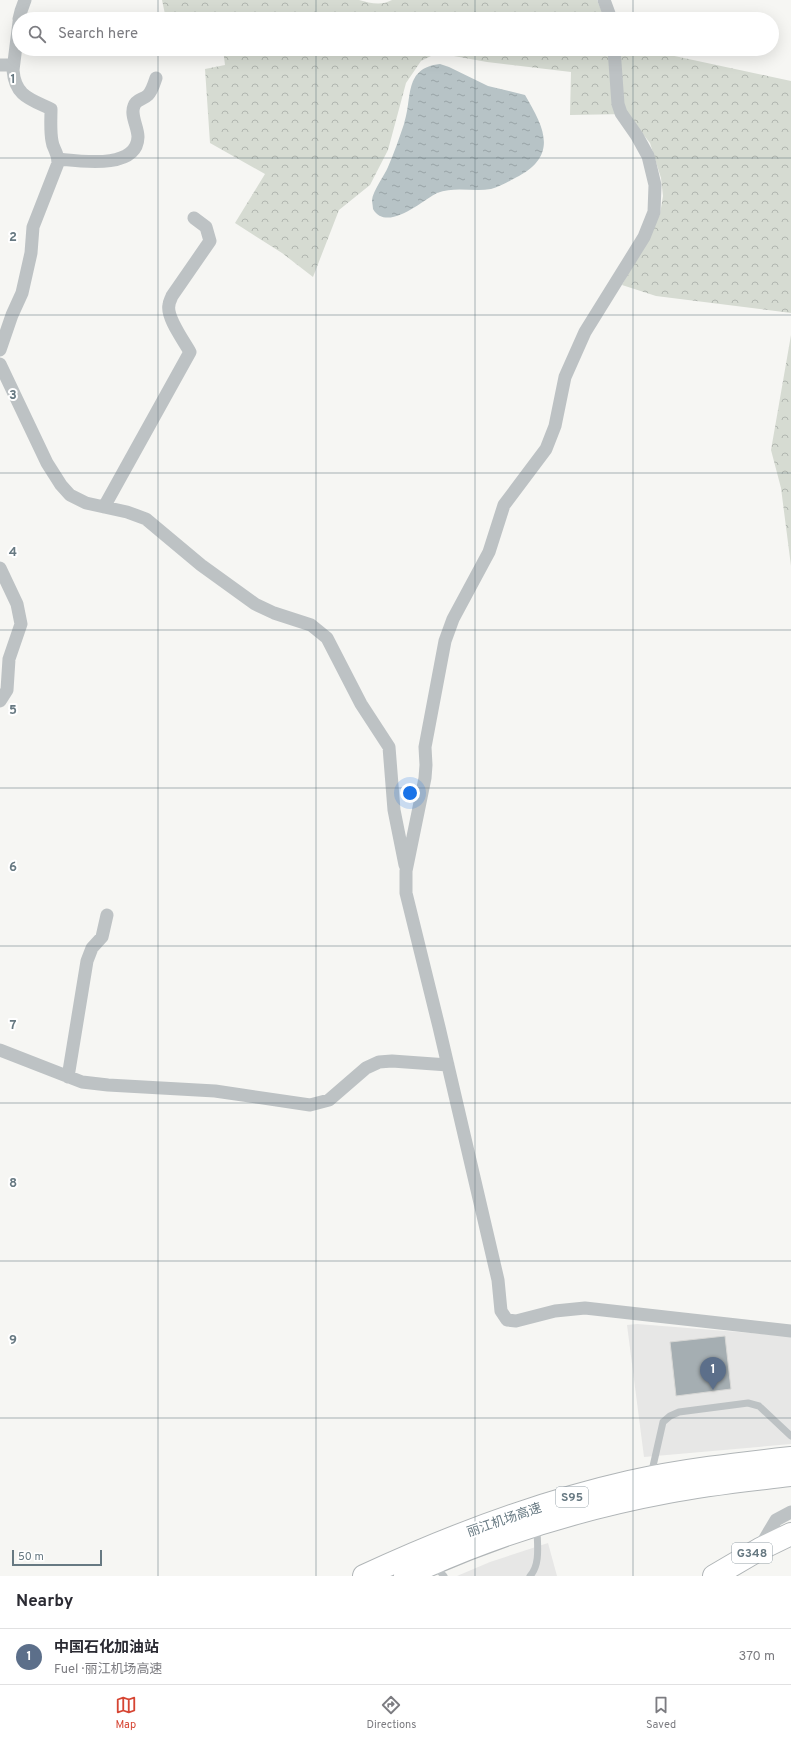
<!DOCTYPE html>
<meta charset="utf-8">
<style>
body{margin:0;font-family:Overpass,"Noto Sans SC",sans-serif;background:#f2f2f3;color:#2b2b33}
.scale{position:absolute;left:12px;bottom:10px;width:90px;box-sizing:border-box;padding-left:4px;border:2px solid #677982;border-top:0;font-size:11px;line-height:14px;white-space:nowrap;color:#677982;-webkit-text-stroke:3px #fff;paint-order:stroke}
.you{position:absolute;left:410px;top:793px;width:14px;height:14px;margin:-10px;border:3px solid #fff;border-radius:50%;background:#1a73e8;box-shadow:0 0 0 6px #1a73e833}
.badge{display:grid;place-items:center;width:26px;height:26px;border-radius:50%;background:#d64533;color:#fff;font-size:13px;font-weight:700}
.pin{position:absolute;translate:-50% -33px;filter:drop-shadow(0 1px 2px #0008)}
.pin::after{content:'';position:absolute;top:21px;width:14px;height:12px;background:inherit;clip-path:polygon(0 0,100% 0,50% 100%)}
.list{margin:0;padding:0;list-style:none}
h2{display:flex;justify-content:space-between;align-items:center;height:52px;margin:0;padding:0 16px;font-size:17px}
h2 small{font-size:13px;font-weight:400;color:#7c7c81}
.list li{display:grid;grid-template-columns:26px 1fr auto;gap:12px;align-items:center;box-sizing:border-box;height:56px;padding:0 16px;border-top:1px solid #e1e1e2}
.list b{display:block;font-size:15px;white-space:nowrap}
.list p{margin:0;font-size:13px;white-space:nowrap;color:#7c7c81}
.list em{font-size:13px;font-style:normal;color:#7c7c81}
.icon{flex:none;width:22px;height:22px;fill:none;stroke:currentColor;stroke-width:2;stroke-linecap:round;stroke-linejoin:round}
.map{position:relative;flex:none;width:791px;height:1576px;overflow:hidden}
.search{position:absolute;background:#fff;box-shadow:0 4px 16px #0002;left:12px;right:12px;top:12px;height:44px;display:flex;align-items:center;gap:10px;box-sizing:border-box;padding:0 14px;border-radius:22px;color:#7c7c81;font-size:15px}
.sheet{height:108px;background:#fff}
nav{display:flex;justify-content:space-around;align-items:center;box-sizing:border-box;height:56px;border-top:1px solid #e1e1e2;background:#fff;font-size:11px;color:#7c7c81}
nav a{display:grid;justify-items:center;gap:2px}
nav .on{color:#d64533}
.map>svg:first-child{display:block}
.built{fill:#e7e7e6}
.forest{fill:url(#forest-crowns)}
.water{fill:url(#water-ripples)}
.building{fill:#a5aeb2;stroke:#d7d7d5}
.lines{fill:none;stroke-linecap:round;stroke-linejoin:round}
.trunk-casing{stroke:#b0b5b7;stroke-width:24}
.motorway-casing{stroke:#b0b5b7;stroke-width:24}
.service{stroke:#bdc2c4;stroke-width:7}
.minor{stroke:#bdc2c4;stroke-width:13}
.trunk{stroke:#fff;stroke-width:22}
.motorway{stroke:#fff;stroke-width:22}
.grid{fill:none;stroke:#677982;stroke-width:1;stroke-opacity:0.55}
.labels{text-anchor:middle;stroke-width:4;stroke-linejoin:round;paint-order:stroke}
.shield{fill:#fff;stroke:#95a1a8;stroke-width:1}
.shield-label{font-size:12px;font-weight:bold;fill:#677982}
.street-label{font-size:13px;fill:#677982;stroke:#fff}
.grid-label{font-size:13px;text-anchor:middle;font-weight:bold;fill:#677982;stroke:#fff;stroke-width:4;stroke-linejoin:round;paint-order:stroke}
</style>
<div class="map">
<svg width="791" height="1576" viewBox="0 0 791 1576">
<defs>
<pattern id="forest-crowns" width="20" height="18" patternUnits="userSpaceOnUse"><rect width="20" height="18" fill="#d6dbd2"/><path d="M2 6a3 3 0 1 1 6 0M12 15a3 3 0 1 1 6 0" fill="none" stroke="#b1b6b0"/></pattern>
<pattern id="water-ripples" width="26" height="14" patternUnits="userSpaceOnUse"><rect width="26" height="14" fill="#b7c3c6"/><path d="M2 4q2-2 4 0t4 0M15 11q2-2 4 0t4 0" fill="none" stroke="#99a3a6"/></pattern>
</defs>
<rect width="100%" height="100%" fill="#f6f6f3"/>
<path class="built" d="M637 1324 791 1336V1444L644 1457 627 1325Z
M548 1543 557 1576H457L490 1562Z"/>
<path class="forest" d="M162 0H359C370 3 381 6 392 0H597L605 19H218L216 12 166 19Z
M223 49H642L791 81V313L656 296 622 285 660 214 663 196 661 178 650 143 627 114 570 115 571 72 487 62 437 53 421 61 406 83 388 150 370 185 339 210 313 277 282 253 235 223 265 174 210 143 205 69 225 65Z
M791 335V566L781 488 771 450Z"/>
<path class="water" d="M440 64 449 67 488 86 525 95C543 126 559 154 519 176 511 180 500 187 491 189 473 192 455 186 437 193 423 200 387 233 373 209 373 207 372 201 372 200 373 191 384 176 388 167 394 153 399 139 404 124 413 98 403 68 440 64Z"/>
<path class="building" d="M725 1336 731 1389 676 1396 670 1342Z"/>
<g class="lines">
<defs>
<path id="trunk" d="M714 1576 760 1549 791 1534"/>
<path id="motorway" d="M364 1576C450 1536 537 1503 629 1482 683 1470 737 1464 791 1458
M405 1576C488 1537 577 1509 668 1492 708 1484 750 1480 791 1475"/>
</defs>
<use href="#trunk" class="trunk-casing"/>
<use href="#motorway" class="motorway-casing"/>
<path class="service" d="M651 1475 663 1422 670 1416 679 1412 748 1403 759 1406 791 1436
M434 1565 444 1576
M530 1576C541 1564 537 1543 537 1528"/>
<path class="minor" d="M604 0 611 19
M19 19 21 11 25 0
M614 49 618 104 621 113 637 136 648 156 655 185 654 212 644 237 585 332 565 377 555 426 546 449 504 505 489 552 453 619 445 641 425 747 426 765 425 778 406 871V893L439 1027 498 1280 501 1311 507 1320 516 1321 555 1311 585 1308 791 1331
M0 65H13
M58 159C80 161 137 170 138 137 138 127 130 115 134 106 136 99 143 100 148 95 152 91 154 84 156 78
M0 350 12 315 22 293 31 253 33 227 58 163C58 151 53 150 52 141 50 131 51 119 51 109 30 99 15 96 13 70L19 22
M0 364 47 463 61 485 70 495 86 503 127 512 146 519 201 565 255 604 274 613 311 625 327 638 361 704 389 747 394 810 405 865
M104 507 190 352C184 341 166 317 169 305 169 302 171 299 172 296L210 241 206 227 194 218
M0 568 17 604 21 624 9 659 7 690 0 701
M0 1050 82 1082 108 1085 215 1091 310 1105 329 1100 366 1068 379 1062 392 1061 448 1065
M68 1077 87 961 92 948 102 937 107 915
M760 1547 776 1520 791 1512"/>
<use href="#trunk" class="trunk"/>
<use href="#motorway" class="motorway"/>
</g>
<path class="grid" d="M158 0V19M316 0V19M475 0V19M633 0V19M158 49V1576M316 49V1576M475 49V1576M633 49V1576M0 158H791M0 315H791M0 473H791M0 630H791M0 788H791M0 946H791M0 1103H791M0 1261H791M0 1418H791"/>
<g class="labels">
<g class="shield">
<rect x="556" y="1487" width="32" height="20" rx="3"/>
<rect x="732" y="1543" width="40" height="20" rx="3"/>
</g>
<g class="shield-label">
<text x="572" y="1501">S95</text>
<text x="752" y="1557">G348</text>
</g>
<g class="street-label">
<text transform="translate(504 1519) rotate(-19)" y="5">丽江机场高速</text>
</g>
</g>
<g class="grid-label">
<text x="13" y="83">1</text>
<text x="13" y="241">2</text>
<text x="13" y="399">3</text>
<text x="13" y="556">4</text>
<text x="13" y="714">5</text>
<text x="13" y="871">6</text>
<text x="13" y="1029">7</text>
<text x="13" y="1187">8</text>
<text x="13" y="1344">9</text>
</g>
</svg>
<div class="scale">50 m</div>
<div class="you"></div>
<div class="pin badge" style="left:713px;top:1390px;background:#5c6f8a">1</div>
<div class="search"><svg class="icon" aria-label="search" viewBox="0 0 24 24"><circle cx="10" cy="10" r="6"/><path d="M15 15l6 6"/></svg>Search here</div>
</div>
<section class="sheet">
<h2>Nearby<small></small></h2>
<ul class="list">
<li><span class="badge" style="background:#5c6f8a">1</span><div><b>中国石化加油站</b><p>Fuel · 丽江机场高速</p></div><em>370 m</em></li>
</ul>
</section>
<nav>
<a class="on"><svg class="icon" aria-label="map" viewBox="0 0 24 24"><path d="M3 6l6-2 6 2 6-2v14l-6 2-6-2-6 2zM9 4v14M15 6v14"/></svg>Map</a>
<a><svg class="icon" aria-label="directions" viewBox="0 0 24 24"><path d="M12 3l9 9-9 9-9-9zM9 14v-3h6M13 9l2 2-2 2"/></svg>Directions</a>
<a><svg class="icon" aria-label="saved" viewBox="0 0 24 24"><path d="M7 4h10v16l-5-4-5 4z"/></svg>Saved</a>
</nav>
